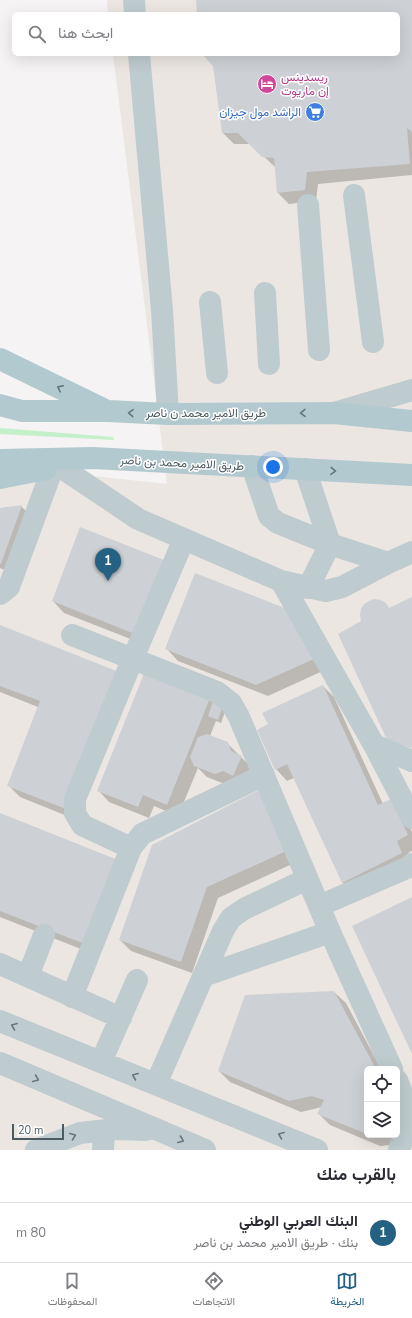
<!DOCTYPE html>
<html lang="ar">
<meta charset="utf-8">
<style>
body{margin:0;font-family:"Nunito Sans",Vazirmatn,sans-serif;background:#f7f7f7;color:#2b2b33;direction:rtl}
.controls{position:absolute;right:12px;bottom:12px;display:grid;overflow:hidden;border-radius:6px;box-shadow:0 4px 16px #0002}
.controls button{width:36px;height:36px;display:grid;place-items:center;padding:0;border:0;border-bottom:1px solid #e1e1e2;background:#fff;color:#2b2b33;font:20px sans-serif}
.scale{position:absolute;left:12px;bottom:10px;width:52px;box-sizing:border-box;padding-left:4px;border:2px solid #4a5b61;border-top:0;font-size:11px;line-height:14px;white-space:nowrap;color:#4a5b61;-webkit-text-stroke:3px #fff;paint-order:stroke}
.you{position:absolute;left:273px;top:467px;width:14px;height:14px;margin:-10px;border:3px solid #fff;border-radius:50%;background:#1a73e8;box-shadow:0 0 0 6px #1a73e833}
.badge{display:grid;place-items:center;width:26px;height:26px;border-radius:50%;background:#256183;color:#fff;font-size:13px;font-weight:700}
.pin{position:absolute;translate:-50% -33px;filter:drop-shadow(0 1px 2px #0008)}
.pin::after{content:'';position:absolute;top:21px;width:14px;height:12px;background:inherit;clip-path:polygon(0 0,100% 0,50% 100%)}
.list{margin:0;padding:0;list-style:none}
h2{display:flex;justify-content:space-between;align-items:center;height:52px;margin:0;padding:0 16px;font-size:17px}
h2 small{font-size:13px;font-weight:400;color:#7c7c81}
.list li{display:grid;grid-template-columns:26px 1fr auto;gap:12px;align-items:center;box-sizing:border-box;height:60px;padding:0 16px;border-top:1px solid #e1e1e2}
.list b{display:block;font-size:15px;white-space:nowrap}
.list p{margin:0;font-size:13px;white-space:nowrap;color:#7c7c81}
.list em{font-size:13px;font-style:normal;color:#7c7c81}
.icon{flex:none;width:22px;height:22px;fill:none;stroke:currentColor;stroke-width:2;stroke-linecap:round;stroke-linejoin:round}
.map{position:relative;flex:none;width:412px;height:1150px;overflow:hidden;direction:ltr}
.search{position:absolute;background:#fff;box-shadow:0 4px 16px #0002;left:12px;right:12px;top:12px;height:44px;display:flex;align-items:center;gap:10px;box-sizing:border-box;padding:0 14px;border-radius:6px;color:#7c7c81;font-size:15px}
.sheet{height:112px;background:#fff}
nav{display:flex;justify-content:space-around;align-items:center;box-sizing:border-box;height:56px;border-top:1px solid #e1e1e2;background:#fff;font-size:11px;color:#7c7c81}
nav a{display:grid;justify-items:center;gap:2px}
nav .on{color:#256183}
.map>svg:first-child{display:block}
.commercial{fill:#ebe6e1;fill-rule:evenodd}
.green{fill:#c3f0ca}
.shadow{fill:#0003}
.building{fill:#cdd1d5}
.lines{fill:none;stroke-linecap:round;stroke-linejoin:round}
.minor{stroke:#becbcf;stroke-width:22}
.major{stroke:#b3c9d0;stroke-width:22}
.oneway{stroke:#64767d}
.oneway2{stroke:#67777c}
.labels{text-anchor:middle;stroke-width:3;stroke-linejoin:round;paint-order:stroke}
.hotel-label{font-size:12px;fill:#b23c85;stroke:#fff;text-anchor:start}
.shop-label{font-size:12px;fill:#366cbe;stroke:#fff;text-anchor:end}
.street-label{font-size:12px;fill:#4a5b61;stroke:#fff}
</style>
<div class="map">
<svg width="412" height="1150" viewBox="0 0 412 1150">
<rect width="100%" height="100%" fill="#f5f3f3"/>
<path class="commercial" d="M107 0H412V1150H0V466L167 484 113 54H398V14H108ZM367 1069H397V1135H367Z"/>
<path class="green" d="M0 428 113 437 114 440 0 434Z"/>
<path class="shadow" d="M197 0H412V175L318 184 316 201 289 204 278 193 276 168 251 144H234L223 133 214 65 203 54H398V14H198Z
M21 506 30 515 11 573 0 568V509Z
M81 528 146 645 64 613 53 601Z
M306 624 327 669 268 696 178 661 167 649Z
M0 626 118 673 77 820 20 797 8 785 38 707 0 692Z
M323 686 334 697 383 804 402 812 412 832V851L408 853 412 863 354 894 343 883 294 778 287 781 276 769 269 724Z
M209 699 226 709 221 723 216 721 210 736 227 743 252 768 245 786 227 785 207 777 198 768 178 816 154 806 149 818 109 802 98 790Z
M264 788 303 859 218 898 192 973 131 951 120 940Z
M0 814 96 955 0 917Z
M334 992 346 1003 381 1069H367V1135H397V1100L401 1139 391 1145 380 1146 330 1125 319 1114 322 1107 301 1112 230 1082 219 1071Z"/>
<path class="building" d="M196 0H412V132L407 128 410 164 307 172 305 190 277 193 274 158 262 157 238 133H222L213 66 202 54H398V14H197Z
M22 505 1 564H0V508Z
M80 527 164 560 135 634 52 601Z
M195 573 295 612 316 658 256 685 165 649Z
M412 597V748L388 742 338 634 361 621 360 615 361 609 364 604 369 601 374 599 381 600 386 603 389 608Z
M0 625 119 672 66 809 7 786 40 701 0 686Z
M145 671 210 698 167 805 143 795 138 807 97 791Z
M323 685 378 805 391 799 408 835 397 841 402 853 342 883 287 764 275 770 257 730 268 724 262 713Z
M213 701 223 705 218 720 208 716Z
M207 734 228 742 231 751 242 756 233 776 223 771 215 774 194 766 190 757 198 737Z
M265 787 293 848 207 887 181 962 119 940 152 845Z
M0 813 118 860 85 944 0 911Z
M412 897V1054L352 926Z
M334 991 376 1069H367V1134L317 1114 324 1100 312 1096 289 1101 218 1071 245 995Z"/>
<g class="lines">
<path class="minor" d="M134 0 135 14
M139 54 162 310 168 414
M354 195 373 342
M308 205 319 350
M265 293 269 364
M210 302 217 373
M334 413 412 390
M59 466 138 519 281 581 326 591 342 587 388 563
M252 466 269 516 278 523 330 544 308 588
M305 469 330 544 388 563 412 552
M281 581 374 745 412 818
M0 594 9 587 53 467
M72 635 217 692 231 703 239 717 330 932 392 1069
M374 745 412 761
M131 848 82 825 75 813V799L133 658 184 539
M319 906 409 867 412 864
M0 964 121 1018
M28 976 44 935
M203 976 330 932
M72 997 131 848 142 834 264 775
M0 1021 317 1150
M101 1062 137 980
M0 1063 205 1150
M397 1080 408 1108 409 1122 399 1150
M156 1084 223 931 231 918 244 909 307 879
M36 1150 80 1133 117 1129 146 1130
M103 1150 104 1131"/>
<path class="major" d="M0 359 103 409
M0 405 22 411H108L168 414 334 413 412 421
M0 460 93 458 412 475
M0 478 46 469"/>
</g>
<defs><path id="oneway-chevron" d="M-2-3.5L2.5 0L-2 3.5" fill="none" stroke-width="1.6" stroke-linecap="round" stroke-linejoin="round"/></defs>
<g class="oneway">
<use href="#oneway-chevron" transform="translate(60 388) rotate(-154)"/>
<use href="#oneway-chevron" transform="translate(131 413) rotate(-177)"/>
<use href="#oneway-chevron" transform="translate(303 413) rotate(179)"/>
<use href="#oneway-chevron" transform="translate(333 471) rotate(3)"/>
</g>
<g class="oneway2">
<use href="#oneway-chevron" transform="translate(14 1026) rotate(-158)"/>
<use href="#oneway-chevron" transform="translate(135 1076) rotate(-158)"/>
<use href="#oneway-chevron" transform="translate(36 1079) rotate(23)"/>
<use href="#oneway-chevron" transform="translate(281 1135) rotate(-158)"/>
<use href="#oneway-chevron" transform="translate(73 1136) rotate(-21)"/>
<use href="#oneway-chevron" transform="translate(181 1140) rotate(22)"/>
</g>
<defs>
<symbol id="hotel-disc" viewBox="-11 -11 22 22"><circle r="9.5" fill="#d1479c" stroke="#fff"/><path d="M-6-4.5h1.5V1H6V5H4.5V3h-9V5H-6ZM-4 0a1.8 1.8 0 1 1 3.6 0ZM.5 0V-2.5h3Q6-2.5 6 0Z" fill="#fff"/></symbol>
<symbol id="supermarket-disc" viewBox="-11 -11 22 22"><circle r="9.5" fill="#3f7fe0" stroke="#fff"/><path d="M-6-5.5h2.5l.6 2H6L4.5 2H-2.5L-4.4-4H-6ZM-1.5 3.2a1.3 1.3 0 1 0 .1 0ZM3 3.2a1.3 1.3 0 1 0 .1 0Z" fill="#fff"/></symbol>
</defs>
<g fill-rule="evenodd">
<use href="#hotel-disc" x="256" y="73" width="22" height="22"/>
<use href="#supermarket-disc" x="304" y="101" width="22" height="22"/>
</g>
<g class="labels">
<g class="hotel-label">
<text x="281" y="81">ريسدينس<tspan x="281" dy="14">إن ماريوت</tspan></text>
</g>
<g class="shop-label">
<text x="301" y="116">الراشد مول جيزان</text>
</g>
<g class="street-label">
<text x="206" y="417">طريق الامير محمد ن ناصر</text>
<text transform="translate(182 463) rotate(3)" y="4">طريق الامير محمد بن ناصر</text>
</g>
</g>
</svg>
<div class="controls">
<button><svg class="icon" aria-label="locate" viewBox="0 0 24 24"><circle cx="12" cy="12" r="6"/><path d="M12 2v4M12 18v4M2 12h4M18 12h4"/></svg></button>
<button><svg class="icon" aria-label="layers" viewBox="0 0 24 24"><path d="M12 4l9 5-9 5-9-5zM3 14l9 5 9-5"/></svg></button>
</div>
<div class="scale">20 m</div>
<div class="you"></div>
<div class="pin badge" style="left:108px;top:581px">1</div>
<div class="search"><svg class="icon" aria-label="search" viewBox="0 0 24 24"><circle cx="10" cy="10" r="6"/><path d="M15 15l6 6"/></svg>ابحث هنا</div>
</div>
<section class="sheet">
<h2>بالقرب منك<small></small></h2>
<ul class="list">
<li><span class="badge">1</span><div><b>البنك العربي الوطني</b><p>بنك · طريق الامير محمد بن ناصر</p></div><em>80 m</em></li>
</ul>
</section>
<nav>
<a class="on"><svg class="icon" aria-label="map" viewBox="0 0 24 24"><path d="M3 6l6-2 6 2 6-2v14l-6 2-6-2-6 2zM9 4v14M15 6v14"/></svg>الخريطة</a>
<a><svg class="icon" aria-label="directions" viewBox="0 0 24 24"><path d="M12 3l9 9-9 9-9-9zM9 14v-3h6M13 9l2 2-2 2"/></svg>الاتجاهات</a>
<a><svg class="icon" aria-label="saved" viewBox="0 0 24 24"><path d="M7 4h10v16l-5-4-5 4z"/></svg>المحفوظات</a>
</nav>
